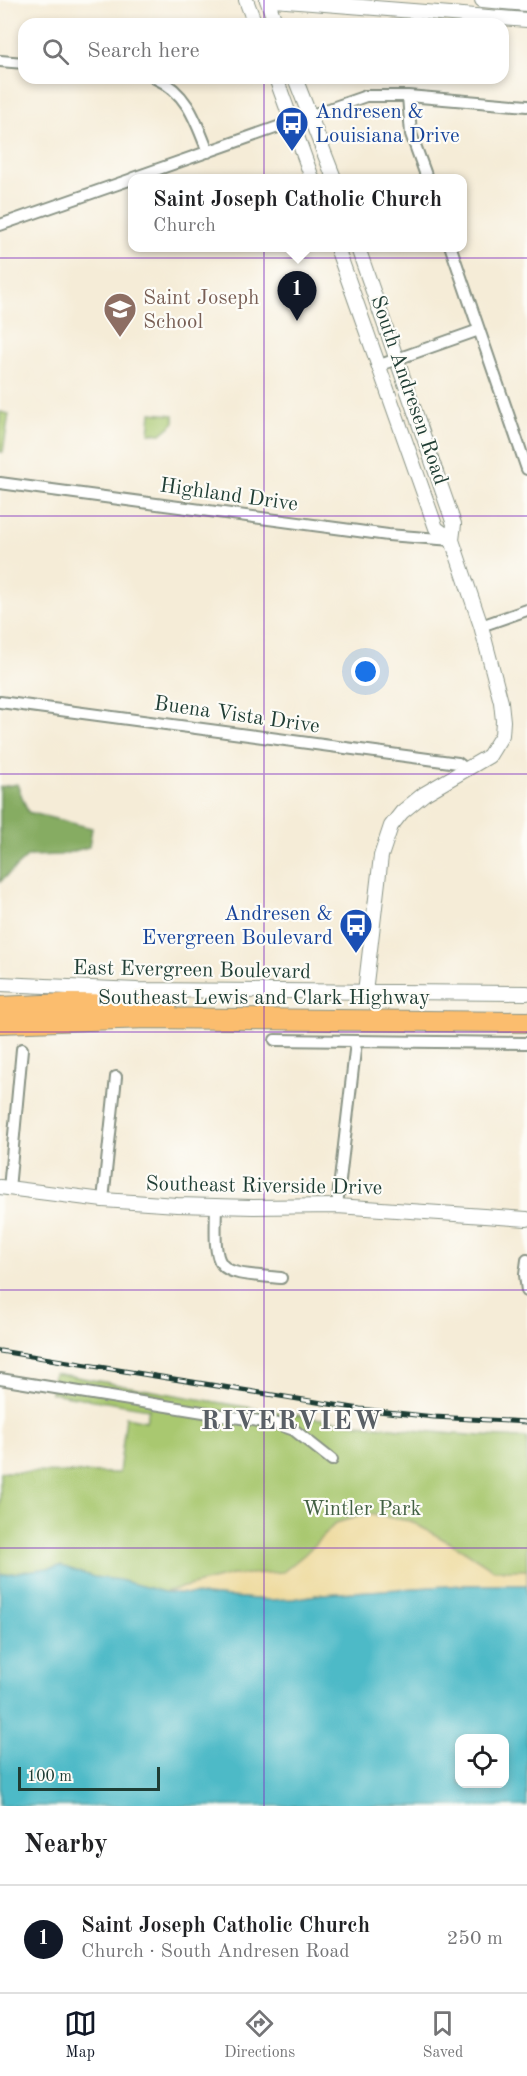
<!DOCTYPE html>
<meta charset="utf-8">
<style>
body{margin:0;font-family:"Old Standard TT",serif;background:#f6f6f6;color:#202124}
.controls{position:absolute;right:18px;bottom:18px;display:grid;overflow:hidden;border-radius:12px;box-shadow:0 3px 9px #0003}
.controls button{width:54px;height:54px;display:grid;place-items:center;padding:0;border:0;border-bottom:2px solid #e0e0e0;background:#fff;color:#202124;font:30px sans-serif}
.scale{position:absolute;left:18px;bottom:15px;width:142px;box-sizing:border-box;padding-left:6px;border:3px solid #1f3d34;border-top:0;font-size:16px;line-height:21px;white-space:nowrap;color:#1f3d34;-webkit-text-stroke:4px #fdfcf7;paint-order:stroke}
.you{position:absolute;left:366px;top:672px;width:21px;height:21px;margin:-15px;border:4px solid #fff;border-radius:50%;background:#1a73e8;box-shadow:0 0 0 9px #1a73e833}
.badge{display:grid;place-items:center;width:39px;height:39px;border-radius:50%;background:#111827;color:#fff;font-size:20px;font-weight:700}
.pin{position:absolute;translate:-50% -50px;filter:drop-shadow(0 2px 3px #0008)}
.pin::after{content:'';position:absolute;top:32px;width:21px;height:18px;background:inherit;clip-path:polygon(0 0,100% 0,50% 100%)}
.popup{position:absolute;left:128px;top:174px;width:339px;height:78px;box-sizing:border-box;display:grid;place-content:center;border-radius:12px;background:#fff;filter:drop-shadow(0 2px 4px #0005);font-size:20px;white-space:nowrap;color:#757577}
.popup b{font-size:22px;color:#202124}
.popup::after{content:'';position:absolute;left:50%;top:100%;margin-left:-12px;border:12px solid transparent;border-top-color:#fff}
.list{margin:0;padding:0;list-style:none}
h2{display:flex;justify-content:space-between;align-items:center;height:78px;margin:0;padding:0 24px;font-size:26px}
h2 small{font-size:20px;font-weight:400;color:#757577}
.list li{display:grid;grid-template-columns:39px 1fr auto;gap:18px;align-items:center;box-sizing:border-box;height:108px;padding:0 24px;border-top:2px solid #e0e0e0}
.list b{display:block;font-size:22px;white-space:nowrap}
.list p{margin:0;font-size:20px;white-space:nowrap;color:#757577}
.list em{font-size:20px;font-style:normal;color:#757577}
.icon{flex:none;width:33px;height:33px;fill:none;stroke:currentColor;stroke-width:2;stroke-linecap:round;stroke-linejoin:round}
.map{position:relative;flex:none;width:527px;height:1806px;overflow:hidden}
.search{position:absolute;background:#fff;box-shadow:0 3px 9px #0003;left:18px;right:18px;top:18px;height:66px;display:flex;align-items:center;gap:15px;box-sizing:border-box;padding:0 21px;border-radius:18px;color:#757577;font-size:22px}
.sheet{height:186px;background:#fff}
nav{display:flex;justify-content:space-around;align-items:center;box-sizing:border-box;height:84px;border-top:2px solid #e0e0e0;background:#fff;font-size:16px;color:#757577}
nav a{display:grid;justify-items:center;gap:3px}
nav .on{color:#111827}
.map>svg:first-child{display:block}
.green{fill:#a9c870;stroke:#648252;stroke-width:1.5}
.forest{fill:#86ac62;stroke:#52744b;stroke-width:1.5}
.sand{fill:#eeda9e;stroke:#868c69;stroke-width:1.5}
.water{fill:#4dbac7;stroke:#367c7e;stroke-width:1.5;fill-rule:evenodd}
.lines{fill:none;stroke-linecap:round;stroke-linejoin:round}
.minor-casing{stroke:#8a9486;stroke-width:14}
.tertiary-casing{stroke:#8a9486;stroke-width:16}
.motorway-casing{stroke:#8a9486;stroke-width:22}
.minor{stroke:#fff;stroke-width:10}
.tertiary{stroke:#fff;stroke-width:14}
.motorway{stroke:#fbbd6e;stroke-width:20}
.rail-casing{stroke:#1f3d34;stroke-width:5}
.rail{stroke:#fdfcf7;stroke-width:3;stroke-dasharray:9;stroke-linecap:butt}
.grid{fill:none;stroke:#7b2cbf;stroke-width:1.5;stroke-opacity:0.55}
.labels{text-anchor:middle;stroke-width:4.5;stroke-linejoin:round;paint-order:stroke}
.transit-label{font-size:21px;fill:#164399;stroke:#fdfcf7;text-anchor:start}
.education-label{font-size:21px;fill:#785e54;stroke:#fdfcf7;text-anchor:start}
.street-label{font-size:21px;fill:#1f3d34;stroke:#fdfcf7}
.park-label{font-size:21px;fill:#426043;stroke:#fdfcf7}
.district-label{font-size:27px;font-weight:bold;letter-spacing:1.5px;fill:#595f65;stroke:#fdfcf7}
</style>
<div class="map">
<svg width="527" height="1806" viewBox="0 0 527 1806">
<rect width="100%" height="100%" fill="#fdfcf7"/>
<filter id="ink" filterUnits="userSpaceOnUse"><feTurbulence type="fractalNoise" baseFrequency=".0167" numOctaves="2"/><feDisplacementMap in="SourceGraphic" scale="12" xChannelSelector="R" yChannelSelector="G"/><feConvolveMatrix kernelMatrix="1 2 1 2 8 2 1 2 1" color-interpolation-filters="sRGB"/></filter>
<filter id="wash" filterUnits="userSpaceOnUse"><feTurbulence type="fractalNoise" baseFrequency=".008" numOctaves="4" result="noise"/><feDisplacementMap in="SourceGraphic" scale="24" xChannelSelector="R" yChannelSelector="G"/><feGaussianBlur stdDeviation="1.35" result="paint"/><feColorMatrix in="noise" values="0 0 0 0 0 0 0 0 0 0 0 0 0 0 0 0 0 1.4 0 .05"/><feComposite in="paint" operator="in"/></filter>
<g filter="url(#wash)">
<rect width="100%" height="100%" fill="#f5ecd7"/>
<path class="green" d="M0 412 9 414 3 452H0Z
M151 413 174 415V423L161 434 149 433Z
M54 1373C211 1401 367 1433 527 1438V1585L232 1575 164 1592 119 1580 94 1577 61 1566 0 1575V1472L119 1473 126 1417 146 1421 149 1409 51 1393Z"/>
<path class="forest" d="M17 784 28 812 92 828 89 847 60 855 28 856 0 882V787Z"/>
<path class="sand" d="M367 1514 410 1521 463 1550 494 1570H527V1585H464L323 1594 293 1599 269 1600 164 1592 232 1575 283 1572 305 1554 336 1523Z"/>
<path class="water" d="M61 1566 94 1577 119 1580 164 1592 269 1600 293 1599 323 1594 464 1585H527V1806H0V1575ZM460 1738H504V1784H460Z"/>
</g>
<g filter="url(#ink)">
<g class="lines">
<defs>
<path id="minor" d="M0 61 24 63
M155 78C187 92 196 121 208 152
M408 96 411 134 427 178
M133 178 366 96H408L527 106
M0 225 132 179
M451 248 527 469
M380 365 479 330
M0 483 388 535 452 540
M481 626 527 610
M0 702 458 763 467 770
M275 1040 527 1043
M9 1189 22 1049
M103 1200 116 1077
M216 1206C214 1275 215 1272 281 1278
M337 1206 356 1042
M527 1260 525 1275 527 1291
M0 1379 277 1424 294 1430 332 1460"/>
<path id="tertiary" d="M246 0 255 24
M267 0 276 24
M274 0 527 20
M482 0 527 4
M276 78 312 178
M295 78 334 178
M337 248 436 528 452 540
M358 248 454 524 452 540 481 626 501 702 503 721 502 735 489 756 424 794 402 812 391 826 381 856 365 992
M0 984 137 990 527 993
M0 1187 103 1200 177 1205 253 1207 337 1206 527 1219"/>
<path id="motorway" d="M0 1007 65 1004 167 1005
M0 1023 148 1018 527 1022"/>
</defs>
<use href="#minor" class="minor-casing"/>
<use href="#tertiary" class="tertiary-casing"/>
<use href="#motorway" class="motorway-casing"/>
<use href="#minor" class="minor"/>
<use href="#tertiary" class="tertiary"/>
<use href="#motorway" class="motorway"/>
<defs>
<path id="rail" d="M0 1351 360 1409 434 1417 527 1422"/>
</defs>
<use href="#rail" class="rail-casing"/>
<use href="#rail" class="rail"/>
</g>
</g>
<path class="grid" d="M264 0V24M264 78V1806M0 258H527M0 516H527M0 774H527M0 1032H527M0 1290H527M0 1548H527"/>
<defs>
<symbol id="bus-pin" viewBox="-11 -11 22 30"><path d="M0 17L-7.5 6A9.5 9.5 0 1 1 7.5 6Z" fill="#1a4fb4" stroke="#fdfcf7"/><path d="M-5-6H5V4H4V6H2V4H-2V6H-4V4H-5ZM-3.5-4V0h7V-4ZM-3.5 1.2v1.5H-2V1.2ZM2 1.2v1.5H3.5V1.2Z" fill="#fff"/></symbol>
<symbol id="school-pin" viewBox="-11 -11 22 30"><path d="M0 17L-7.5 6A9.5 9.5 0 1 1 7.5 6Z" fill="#8d6e63" stroke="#fdfcf7"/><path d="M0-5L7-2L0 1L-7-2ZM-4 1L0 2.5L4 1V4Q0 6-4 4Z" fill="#fff"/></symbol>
</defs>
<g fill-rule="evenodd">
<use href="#bus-pin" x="273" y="104" width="38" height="52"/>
<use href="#school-pin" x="101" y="290" width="38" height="52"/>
<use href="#bus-pin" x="337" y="906" width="38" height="52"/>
</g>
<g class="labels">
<g class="transit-label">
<text x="315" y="118">Andresen &amp;<tspan x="315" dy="24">Louisiana Drive</tspan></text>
<text x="333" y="920" text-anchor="end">Andresen &amp;<tspan x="333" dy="24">Evergreen Boulevard</tspan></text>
</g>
<g class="education-label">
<text x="143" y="304">Saint Joseph<tspan x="143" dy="24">School</tspan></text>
</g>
<g class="street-label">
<text transform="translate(410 390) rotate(71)" y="7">South Andresen Road</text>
<text transform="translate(229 494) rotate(8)" y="7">Highland Drive</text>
<text transform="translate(237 714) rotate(8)" y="7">Buena Vista Drive</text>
<text transform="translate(192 969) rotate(1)" y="7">East Evergreen Boulevard</text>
<text x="264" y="1004">Southeast Lewis and Clark Highway</text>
<text transform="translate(264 1185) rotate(1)" y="7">Southeast Riverside Drive</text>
</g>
<g class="park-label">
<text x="362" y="1515">Wintler Park</text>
</g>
<g class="district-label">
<text x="292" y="1429">RIVERVIEW</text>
</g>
</g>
</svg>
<div class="controls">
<button><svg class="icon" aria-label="locate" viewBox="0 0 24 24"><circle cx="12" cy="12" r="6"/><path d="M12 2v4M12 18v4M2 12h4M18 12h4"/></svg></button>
</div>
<div class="scale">100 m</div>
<div class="you"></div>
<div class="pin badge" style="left:297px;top:321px">1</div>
<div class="popup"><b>Saint Joseph Catholic Church</b>Church</div>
<div class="search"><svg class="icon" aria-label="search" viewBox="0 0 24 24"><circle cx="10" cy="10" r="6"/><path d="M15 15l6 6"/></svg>Search here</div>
</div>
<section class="sheet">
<h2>Nearby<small></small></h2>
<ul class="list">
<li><span class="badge">1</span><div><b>Saint Joseph Catholic Church</b><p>Church · South Andresen Road</p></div><em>250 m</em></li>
</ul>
</section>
<nav>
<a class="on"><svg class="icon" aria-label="map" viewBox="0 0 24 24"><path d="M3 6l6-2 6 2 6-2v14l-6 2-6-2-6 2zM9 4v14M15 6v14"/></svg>Map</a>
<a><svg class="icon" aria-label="directions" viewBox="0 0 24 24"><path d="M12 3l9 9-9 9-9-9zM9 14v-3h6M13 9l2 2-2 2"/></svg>Directions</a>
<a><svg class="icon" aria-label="saved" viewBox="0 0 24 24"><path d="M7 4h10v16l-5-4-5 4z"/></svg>Saved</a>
</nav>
